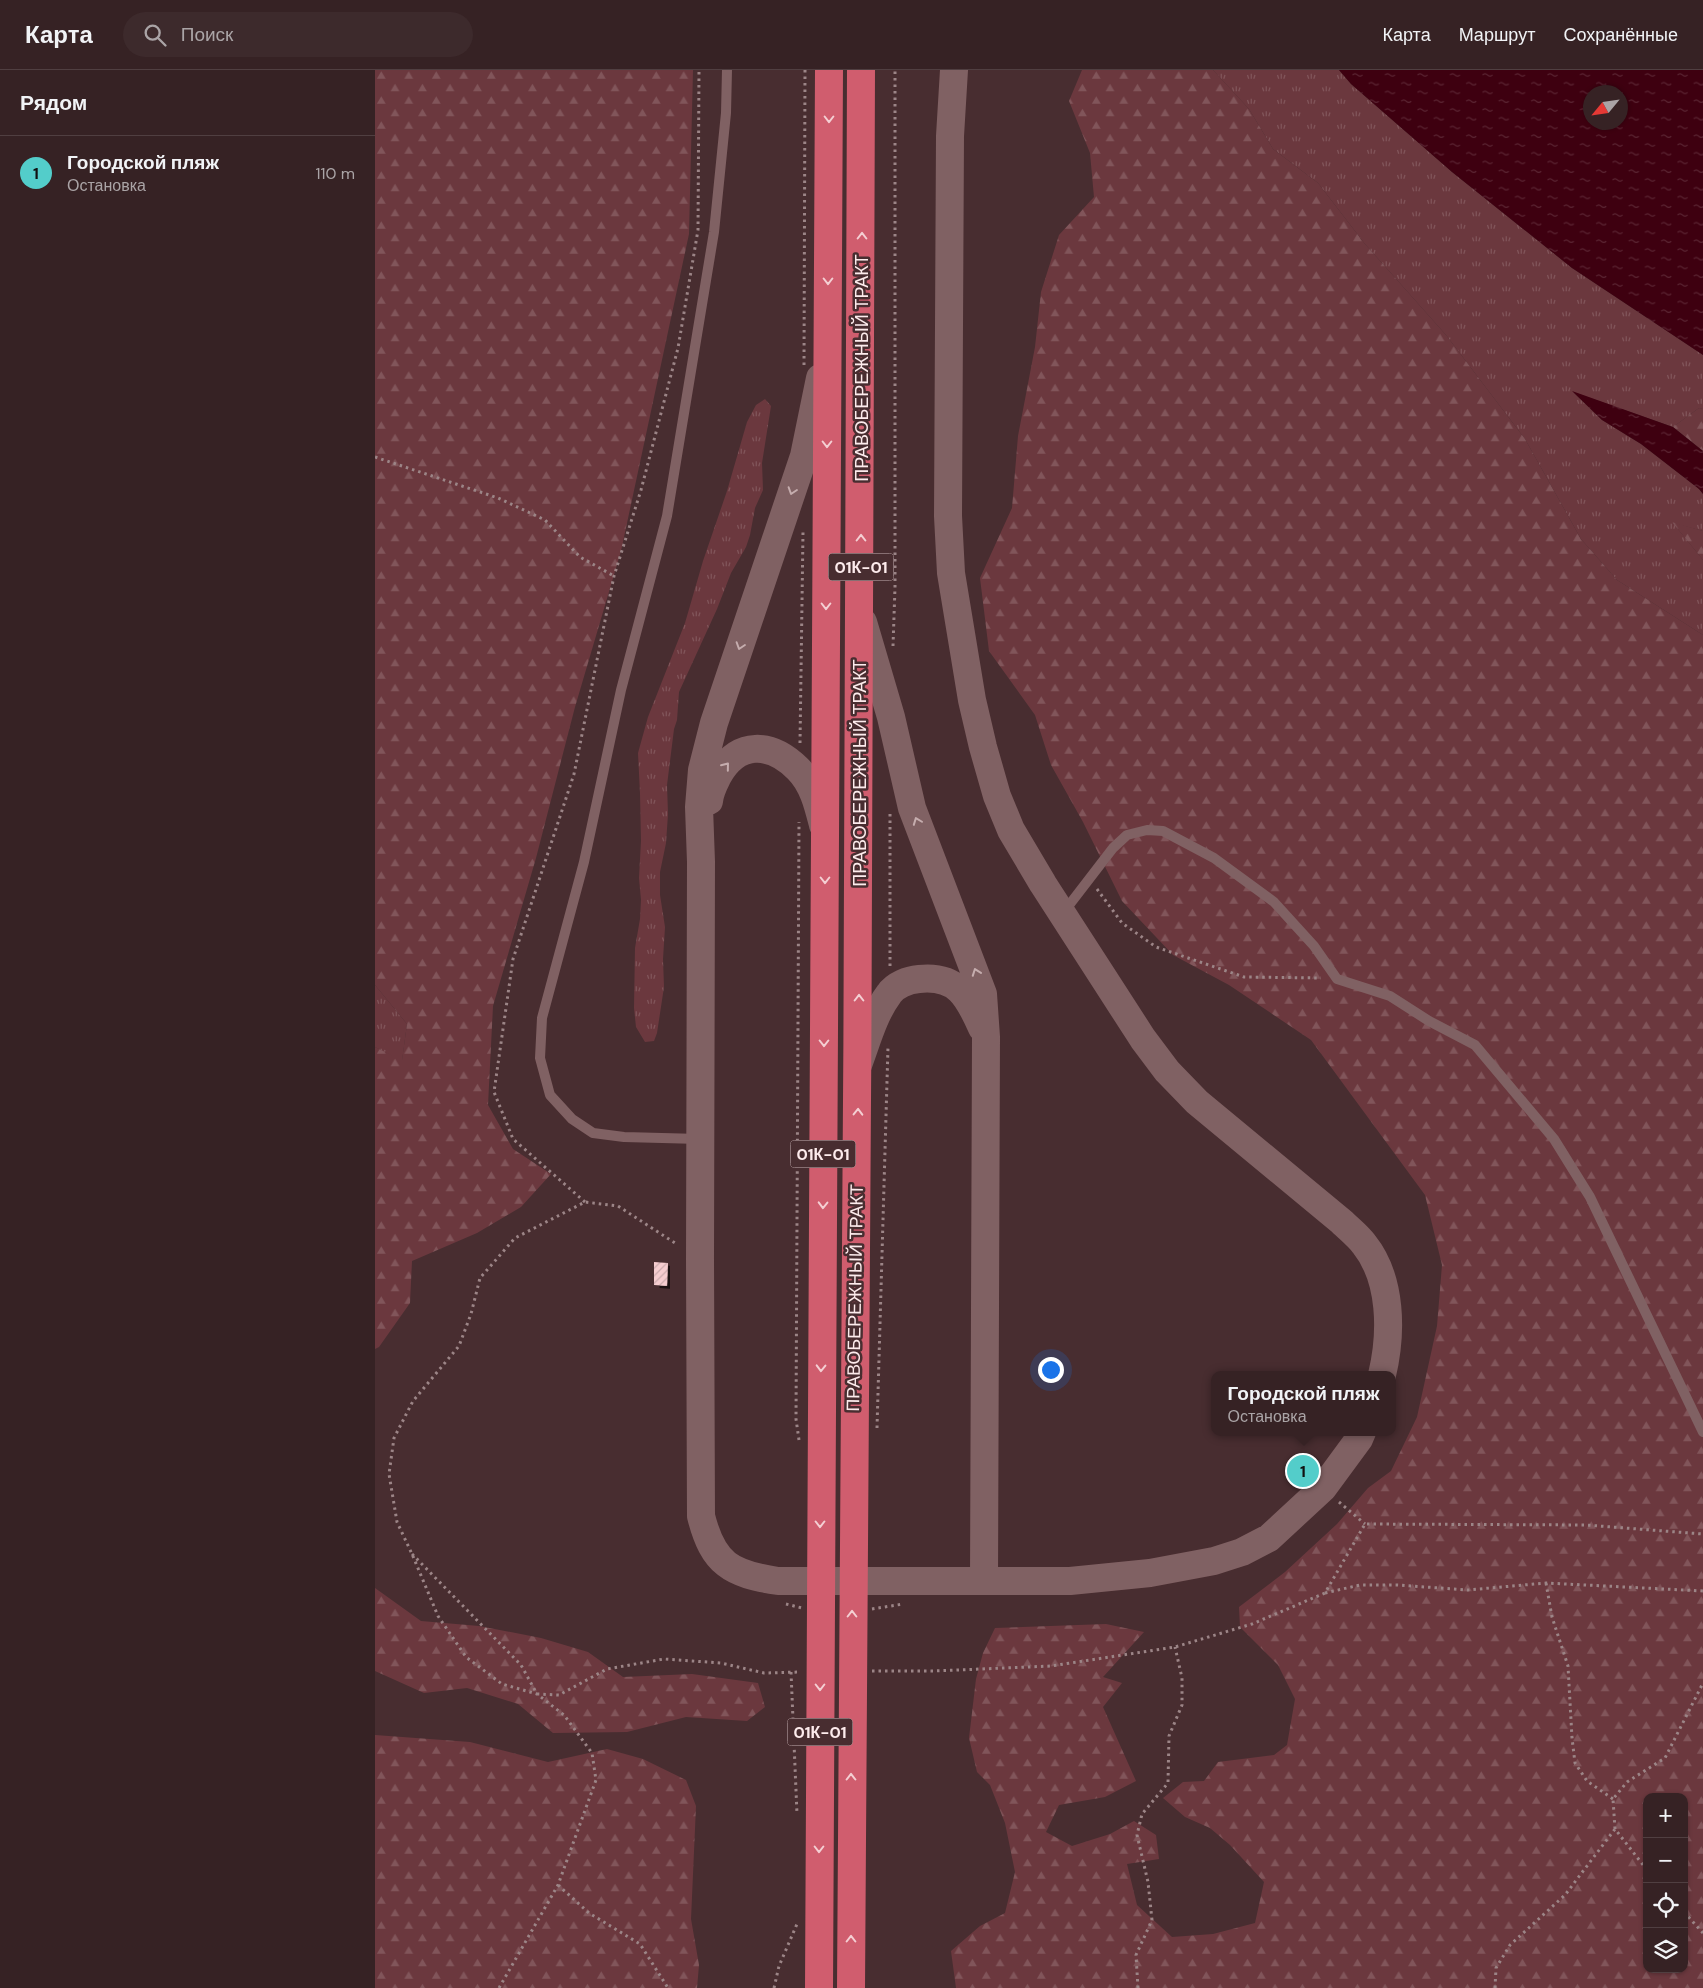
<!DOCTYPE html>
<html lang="ru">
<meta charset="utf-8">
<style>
body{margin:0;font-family:"DM Sans",sans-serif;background:#3d2a2c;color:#f1f3f6}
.controls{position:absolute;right:15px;bottom:15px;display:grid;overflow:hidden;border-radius:10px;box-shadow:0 1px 4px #0004}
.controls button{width:45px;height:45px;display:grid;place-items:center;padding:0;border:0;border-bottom:1px solid #503f41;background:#362224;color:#f1f3f6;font:25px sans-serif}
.compass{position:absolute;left:1208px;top:15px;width:45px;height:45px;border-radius:50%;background:#362224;box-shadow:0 1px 4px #0004;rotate:241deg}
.you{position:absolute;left:675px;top:1299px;width:18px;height:18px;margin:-12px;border:4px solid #fff;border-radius:50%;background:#1a73e8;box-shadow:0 0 0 8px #1a73e833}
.badge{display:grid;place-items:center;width:32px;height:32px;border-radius:50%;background:#53cdca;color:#111;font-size:16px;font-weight:700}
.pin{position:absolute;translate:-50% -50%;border:2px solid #fff;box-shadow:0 1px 5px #0006}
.popup{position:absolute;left:836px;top:1301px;width:185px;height:65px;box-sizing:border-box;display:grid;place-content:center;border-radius:10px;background:#362224;filter:drop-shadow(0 1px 4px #0005);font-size:16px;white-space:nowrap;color:#aaa4a6}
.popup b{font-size:19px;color:#f1f3f6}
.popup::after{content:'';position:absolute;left:50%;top:100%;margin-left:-10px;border:10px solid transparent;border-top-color:#362224}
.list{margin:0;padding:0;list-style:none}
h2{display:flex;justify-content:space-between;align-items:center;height:65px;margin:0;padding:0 20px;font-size:21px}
h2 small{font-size:16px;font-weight:400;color:#aaa4a6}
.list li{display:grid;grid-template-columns:32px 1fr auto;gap:15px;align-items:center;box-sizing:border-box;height:75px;padding:0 20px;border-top:1px solid #503f41}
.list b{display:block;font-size:19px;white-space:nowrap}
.list p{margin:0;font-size:16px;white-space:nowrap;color:#aaa4a6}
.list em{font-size:16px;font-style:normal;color:#aaa4a6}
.icon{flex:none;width:28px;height:28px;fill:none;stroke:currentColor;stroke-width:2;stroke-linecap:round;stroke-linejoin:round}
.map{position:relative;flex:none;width:1328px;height:1918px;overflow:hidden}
header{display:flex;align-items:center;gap:30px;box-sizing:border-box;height:70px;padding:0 25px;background:#362224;border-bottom:1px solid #503f41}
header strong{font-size:24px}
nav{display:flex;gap:28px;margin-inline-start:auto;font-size:18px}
.search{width:350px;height:45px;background:#3d2a2c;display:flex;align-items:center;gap:12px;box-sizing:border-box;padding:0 18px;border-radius:28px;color:#aaa4a6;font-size:19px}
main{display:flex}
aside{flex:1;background:#362224}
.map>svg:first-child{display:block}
.grass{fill:url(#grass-tufts)}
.forest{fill:url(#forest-firs);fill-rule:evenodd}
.water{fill:url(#water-ripples);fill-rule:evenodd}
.building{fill:url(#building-hatch);filter:url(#shadow)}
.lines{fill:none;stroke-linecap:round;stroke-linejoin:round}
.path{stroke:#9c8587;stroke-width:3;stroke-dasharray:2.5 4;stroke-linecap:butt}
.lane{stroke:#806163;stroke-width:10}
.secondary{stroke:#806163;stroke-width:28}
.highway{stroke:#d05d6e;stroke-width:28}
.oneway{stroke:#f4cfd3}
.oneway2{stroke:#c5adae}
.labels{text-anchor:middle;stroke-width:5;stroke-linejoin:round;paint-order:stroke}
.shield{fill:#482d30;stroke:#c7b2b4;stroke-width:1}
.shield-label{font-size:16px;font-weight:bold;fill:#fdebec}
.street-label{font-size:18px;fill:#fdebec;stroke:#482d30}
</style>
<header>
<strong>Карта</strong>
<div class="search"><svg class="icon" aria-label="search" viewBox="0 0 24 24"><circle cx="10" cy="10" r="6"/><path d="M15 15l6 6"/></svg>Поиск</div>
<nav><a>Карта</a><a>Маршрут</a><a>Сохранённые</a></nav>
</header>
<main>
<aside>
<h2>Рядом<small></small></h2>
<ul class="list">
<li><span class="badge">1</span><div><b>Городской пляж</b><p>Остановка</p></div><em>110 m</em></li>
</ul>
</aside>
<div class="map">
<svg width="1328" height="1918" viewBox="0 0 1328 1918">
<defs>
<pattern id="grass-tufts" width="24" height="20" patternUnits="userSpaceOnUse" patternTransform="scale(1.25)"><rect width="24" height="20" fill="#6b383e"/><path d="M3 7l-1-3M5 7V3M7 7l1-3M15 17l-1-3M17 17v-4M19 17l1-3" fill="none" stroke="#81555a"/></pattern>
<pattern id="forest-firs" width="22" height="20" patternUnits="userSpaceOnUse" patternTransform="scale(1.25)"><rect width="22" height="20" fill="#6b383e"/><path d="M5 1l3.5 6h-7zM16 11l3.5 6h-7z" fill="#81555a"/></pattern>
<pattern id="water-ripples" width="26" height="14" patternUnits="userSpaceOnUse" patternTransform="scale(1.25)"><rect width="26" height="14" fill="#3e0010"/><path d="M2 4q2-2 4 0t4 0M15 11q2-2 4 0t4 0" fill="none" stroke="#5b2533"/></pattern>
<pattern id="building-hatch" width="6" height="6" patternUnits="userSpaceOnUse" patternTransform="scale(1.25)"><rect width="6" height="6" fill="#f6cdd0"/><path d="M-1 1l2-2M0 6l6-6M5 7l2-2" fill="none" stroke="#ccabae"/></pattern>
<filter id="shadow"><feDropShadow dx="5.5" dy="3" stdDeviation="0" flood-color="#0009"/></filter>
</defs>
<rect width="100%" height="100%" fill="#482d30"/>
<path class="grass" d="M838 0H964L976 14 1077 102 1197 198 1328 285V339L1324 338 1298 357 1198 322 1227 350 1266 374 1324 419 1328 424V461L1298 453 1328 490V565L1242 510 1206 469 1150 369 1071 265 990 174 943 113 898 79 874 39Z
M390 329 396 336 387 393 388 420 380 438 375 465 371 477 356 503 342 539 304 622 302 650 299 659 292 715 293 744 291 773 285 802V825L290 857 288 889 289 917 282 963 279 971 270 972 261 957 259 938 260 878 265 849 266 830 264 808 266 771 265 723 263 683 273 647 310 553 328 491 352 421 372 352 381 335Z
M0 915 32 954 27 991 0 977Z"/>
<path class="forest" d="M0 0H318L314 164 246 481 200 637 161 788 118 936 113 1035 138 1079 176 1104 146 1137 102 1163 37 1191 35 1233 4 1277 0 1279V977L27 990 32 954 0 915Z
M707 0H838L874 39 898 79 943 113 990 174 1071 265 1150 369 1206 469 1242 510 1328 565V1918H581L576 1881 605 1856 630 1843 640 1802 630 1753 615 1715 602 1702 594 1668 601 1609 608 1583 620 1558 731 1554 769 1562 728 1607 747 1613 728 1637 761 1711 730 1727 684 1735 671 1762 697 1776 735 1764 759 1751 781 1765 784 1789 752 1794 762 1835 797 1867 838 1864 880 1853 889 1812 855 1775 835 1758 810 1747 788 1728 808 1712 829 1711 843 1692 899 1685 912 1675 920 1629 903 1595 865 1557 864 1537 910 1502 962 1454 993 1418 1016 1401 1042 1347 1062 1256 1067 1195 1050 1125 936 970 854 915 798 885 747 831 708 752 676 695 660 645 614 581 605 508 637 438 643 366 660 277 666 222 684 165 719 127 715 83 694 31ZM1272 1727H1309V1899H1272Z
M1324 338 1328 339V381L1298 357Z
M1297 452 1328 461V490Z
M0 1518 46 1551 104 1556 166 1568 213 1582 248 1607 317 1604 383 1613 390 1637 372 1651 311 1647 252 1662 178 1663 143 1634 92 1618 49 1623 0 1601Z
M0 1665 95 1672 173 1692 232 1679 268 1689 311 1710 321 1736 316 1849 324 1895 322 1918H0Z"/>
<path class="water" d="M964 0H1328V285L1197 198 1077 102 976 14ZM1216 22H1246V52H1216Z
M1197 321 1298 357 1328 381V424L1324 419 1266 374 1227 350Z"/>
<path class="building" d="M279 1192 293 1193 292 1216 279 1215Z"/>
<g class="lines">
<path class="path" d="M429 295 430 0
M0 387 123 428 170 450 205 487 239 506
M518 576 520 517V0
M425 673 428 462
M722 819 747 853 781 877 869 907 946 908
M515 896V744
M210 1132 138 1069 119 1022 138 889 199 704 239 506 266 420 303 278 323 160 324 0
M502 1358 513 977
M424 1370 421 1349 424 752
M964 1432 990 1454
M37 1484 146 1595 162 1624 184 1625 232 1599 289 1589 346 1593 389 1603 426 1602
M1171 1513 1177 1547 1193 1596 1197 1668 1200 1693 1212 1711 1238 1729
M950 1523 985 1515H1022L1093 1520 1171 1513 1328 1521
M411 1534 427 1538
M497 1539 528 1534
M497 1601H559L676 1596 800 1577 877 1554 950 1523 990 1454 1211 1455 1328 1464
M416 1602 422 1744
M1272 1800 1240 1759 1238 1729 1252 1712 1290 1688 1328 1613
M183 1815 214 1843 265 1874 293 1918
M1309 1842 1328 1863
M124 1918 183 1815 221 1710 217 1683 189 1645 162 1624 127 1614 91 1587 63 1546 37 1484 22 1452 14 1404 19 1368 38 1331 84 1276 96 1244 105 1208 140 1168 210 1132 243 1136 303 1175
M399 1918 404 1896 422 1854
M763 1918 761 1885 777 1850 773 1812 762 1765 767 1744 793 1713 794 1666 807 1635V1608L800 1577
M1120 1918 1121 1898 1135 1875 1190 1825 1240 1759"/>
<path class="lane" d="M688 843 738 778 752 765 772 760 788 761 839 788 899 832 939 876 962 909 1015 926 1054 951 1100 975 1179 1069 1215 1127 1328 1362
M325 1069 249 1067 218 1063 197 1049 175 1025 165 988 167 948 209 792 246 620 292 446 339 162 351 43 352 0"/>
<path class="secondary" d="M579 0 575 66 573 446 576 503 597 630 608 677 622 726 636 760 668 814 768 969 792 1001 822 1032 967 1152C974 1159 983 1166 989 1174 1017 1209 1017 1263 1007 1305
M445 308 429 386 339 653 327 700 324 737 326 792 325 1189 326 1446C338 1494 356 1504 403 1511H695L775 1503 839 1491 867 1482 894 1468 948 1418 984 1369 987 1362
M488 552 516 647 537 738 608 924 611 967 609 1511
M334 731C335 721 339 714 343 706 363 670 396 672 423 699 438 714 443 735 448 755
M483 995C492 971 499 944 514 924 520 915 533 910 544 909 582 905 593 926 607 958"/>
<path class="highway" d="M444 1918 454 0
M476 1918C478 1279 488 639 486 0"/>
</g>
<defs><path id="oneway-chevron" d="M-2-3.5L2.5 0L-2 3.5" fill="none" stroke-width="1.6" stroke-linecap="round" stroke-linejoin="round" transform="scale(1.25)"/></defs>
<g class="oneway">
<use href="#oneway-chevron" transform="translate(454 49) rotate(90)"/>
<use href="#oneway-chevron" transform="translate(487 166) rotate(-90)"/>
<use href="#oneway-chevron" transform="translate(453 211) rotate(90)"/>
<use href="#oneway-chevron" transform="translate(452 374) rotate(90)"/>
<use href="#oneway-chevron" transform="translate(486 468) rotate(-90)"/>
<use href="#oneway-chevron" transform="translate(451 536) rotate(90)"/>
<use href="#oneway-chevron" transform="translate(450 810) rotate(90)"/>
<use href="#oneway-chevron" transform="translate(484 928) rotate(-90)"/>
<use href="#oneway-chevron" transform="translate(449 973) rotate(90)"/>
<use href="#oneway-chevron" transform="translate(483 1042) rotate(-89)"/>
<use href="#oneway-chevron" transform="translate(448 1135) rotate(91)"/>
<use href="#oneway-chevron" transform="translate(446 1298) rotate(91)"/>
<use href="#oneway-chevron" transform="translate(445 1454) rotate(90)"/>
<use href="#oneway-chevron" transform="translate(477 1544) rotate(-90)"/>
<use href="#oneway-chevron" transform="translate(445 1617) rotate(90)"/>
<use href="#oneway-chevron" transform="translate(476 1707) rotate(-90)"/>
<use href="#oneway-chevron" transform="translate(444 1779) rotate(90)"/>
<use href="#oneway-chevron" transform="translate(476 1869) rotate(-90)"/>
</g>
<g class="oneway2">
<use href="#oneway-chevron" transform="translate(417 421) rotate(108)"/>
<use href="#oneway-chevron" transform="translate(365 576) rotate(108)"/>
<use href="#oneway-chevron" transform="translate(351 696) rotate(-51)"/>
<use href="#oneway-chevron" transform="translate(542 751) rotate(-111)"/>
<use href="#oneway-chevron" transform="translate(601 902) rotate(-110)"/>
</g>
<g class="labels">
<g class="shield">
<rect x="453.5" y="483.5" width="65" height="27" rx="4"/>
<rect x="415.5" y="1070.5" width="65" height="27" rx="4"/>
<rect x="412.5" y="1648.5" width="65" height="27" rx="4"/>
</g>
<g class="shield-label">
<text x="486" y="503">01К-01</text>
<text x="448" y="1090">01К-01</text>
<text x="445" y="1668">01К-01</text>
</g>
<g class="street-label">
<text transform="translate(487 298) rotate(-90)" y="6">ПРАВОБЕРЕЖНЫЙ ТРАКТ</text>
<text transform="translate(485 703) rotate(-90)" y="6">ПРАВОБЕРЕЖНЫЙ ТРАКТ</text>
<text transform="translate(480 1228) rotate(-89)" y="6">ПРАВОБЕРЕЖНЫЙ ТРАКТ</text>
</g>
</g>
</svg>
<div class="controls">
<button>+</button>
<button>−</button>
<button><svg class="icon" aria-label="locate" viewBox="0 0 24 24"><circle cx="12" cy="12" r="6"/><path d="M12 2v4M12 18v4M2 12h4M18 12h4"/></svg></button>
<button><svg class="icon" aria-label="layers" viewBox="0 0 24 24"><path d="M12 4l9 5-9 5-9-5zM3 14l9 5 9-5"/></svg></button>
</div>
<svg class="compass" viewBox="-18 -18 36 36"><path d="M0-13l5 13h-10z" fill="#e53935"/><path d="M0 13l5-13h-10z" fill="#aaa4a6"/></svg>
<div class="you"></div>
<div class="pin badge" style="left:928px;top:1401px">1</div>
<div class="popup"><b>Городской пляж</b>Остановка</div>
</div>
</main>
